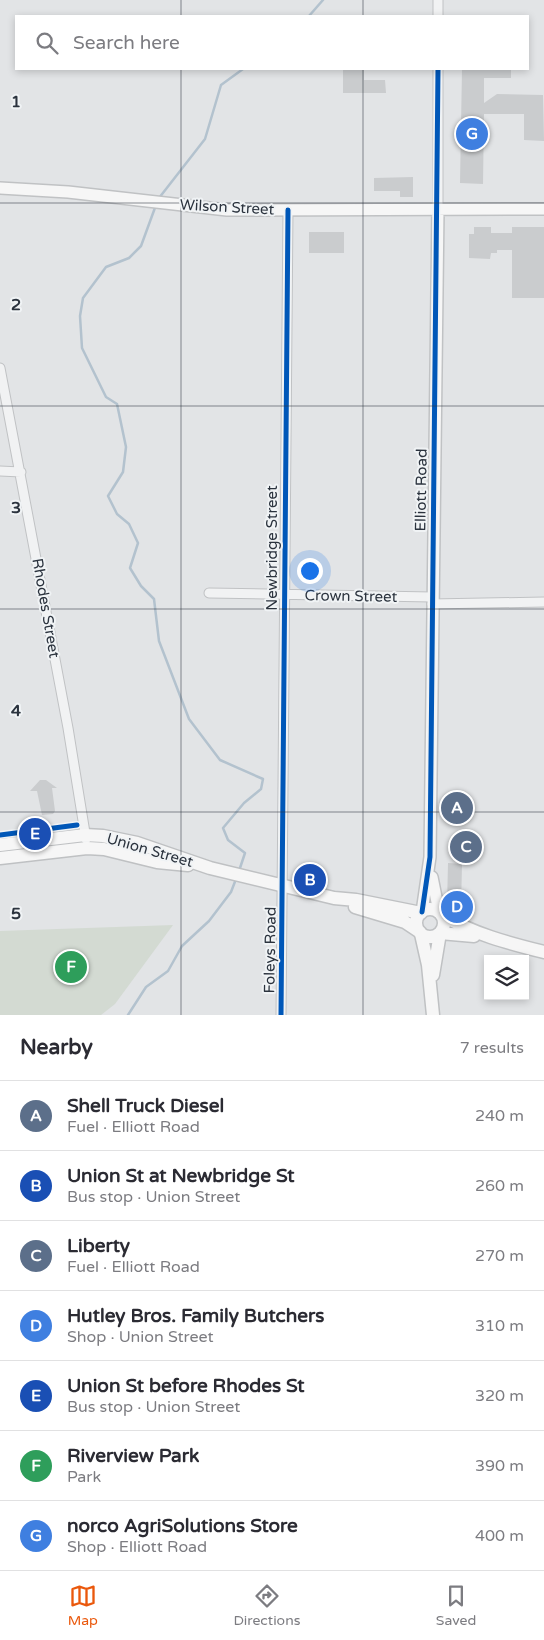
<!DOCTYPE html>
<meta charset="utf-8">
<style>
body{margin:0;font-family:"Varela Round",sans-serif;background:#f7f7f7;color:#2b2b33}
.controls{position:absolute;right:15px;bottom:15px;display:grid;overflow:hidden;border-radius:0px;box-shadow:0 2px 8px #0003}
.controls button{width:45px;height:45px;display:grid;place-items:center;padding:0;border:0;border-bottom:1px solid #e1e1e2;background:#fff;color:#2b2b33;font:25px sans-serif}
.you{position:absolute;left:309px;top:570px;width:18px;height:18px;margin:-12px;border:4px solid #fff;border-radius:50%;background:#1a73e8;box-shadow:0 0 0 8px #1a73e833}
.badge{display:grid;place-items:center;width:32px;height:32px;border-radius:50%;background:#ea580c;color:#fff;font-size:16px;font-weight:700}
.pin{position:absolute;translate:-50% -50%;border:2px solid #fff;box-shadow:0 1px 5px #0006}
.list{margin:0;padding:0;list-style:none}
h2{display:flex;justify-content:space-between;align-items:center;height:65px;margin:0;padding:0 20px;font-size:21px}
h2 small{font-size:16px;font-weight:400;color:#7c7c81}
.list li{display:grid;grid-template-columns:32px 1fr auto;gap:15px;align-items:center;box-sizing:border-box;height:70px;padding:0 20px;border-top:1px solid #e1e1e2}
.list b{display:block;font-size:19px;white-space:nowrap}
.list p{margin:0;font-size:16px;white-space:nowrap;color:#7c7c81}
.list em{font-size:16px;font-style:normal;color:#7c7c81}
.icon{flex:none;width:28px;height:28px;fill:none;stroke:currentColor;stroke-width:2;stroke-linecap:round;stroke-linejoin:round}
.map{position:relative;flex:none;width:544px;height:1015px;overflow:hidden}
.search{position:absolute;background:#fff;box-shadow:0 2px 8px #0003;left:15px;right:15px;top:15px;height:55px;display:flex;align-items:center;gap:12px;box-sizing:border-box;padding:0 18px;border-radius:0px;color:#7c7c81;font-size:19px}
.sheet{height:555px;background:#fff}
nav{display:flex;justify-content:space-around;align-items:center;box-sizing:border-box;height:70px;border-top:1px solid #e1e1e2;background:#fff;font-size:14px;color:#7c7c81}
nav a{display:grid;justify-items:center;gap:2px}
nav .on{color:#ea580c}
.map>svg:first-child{display:block}
.green{fill:#d3dad2}
.lines{fill:none;stroke-linecap:round;stroke-linejoin:round}
.stream{stroke:#b3c2ce;stroke-width:2.5}
.building{fill:#caccce}
.street-casing{stroke:#c0c2c4;stroke-width:11}
.secondary-casing{stroke:#c0c2c4;stroke-width:14}
.primary-casing{stroke:#bfc1c3;stroke-width:15}
.street{stroke:#f1f2f3;stroke-width:9}
.secondary{stroke:#f6f6f6;stroke-width:11}
.primary{stroke:#f6f6f6;stroke-width:12}
.cycleway-casing{stroke:#f0f3f5;stroke-width:8}
.cycleway{stroke:#0057b8;stroke-width:5}
.grid{fill:none;stroke:#2b333e;stroke-width:1;stroke-opacity:0.55}
.labels{text-anchor:middle;stroke-width:4;stroke-linejoin:round;paint-order:stroke}
.street-label{font-size:15px;fill:#2b333e;stroke:#f0f3f5}
.grid-label{font-size:16px;text-anchor:middle;font-weight:bold;fill:#2b333e;stroke:#f0f3f5;stroke-width:4;stroke-linejoin:round;paint-order:stroke}
</style>
<div class="map">
<svg width="544" height="1015" viewBox="0 0 544 1015">
<rect width="100%" height="100%" fill="#e2e4e6"/>
<path class="green" d="M173 925 115 1004 101 1015H0V931Z"/>
<g class="lines">
<path class="stream" d="M309 16 323 0
M159 198 205 139 221 85 243 69
M156 205 141 246 129 258 106 267 83 298 80 316 82 348 106 397 117 404 126 447 123 472 108 496 117 514 129 524 138 543 130 568 141 586 154 599 159 641 189 719 220 760 263 779 261 789 244 803 223 828 228 840 245 853 239 871
M128 1015 146 987 168 971 182 946 209 921 231 892 236 879"/>
</g>
<path class="building" d="M343 69H364V80H385L386 93H343Z
M462 69H511V78H484V103L497 94 543 95 544 141 524 140V114H484L483 184 460 183Z
M413 177V197H400V191H374V178Z
M474 227H491V233H512V227H544V298H512V250H497V253H491L490 259 469 258V234H474Z
M309 232H344V253H309Z
M40 780H46L57 788H52L55 811 53 814 42 815 37 791H30Z
M450 801 460 802V814H450Z
M450 841H475V854L450 852Z
M448 863 462 864 461 909H450L447 906Z"/>
<g class="lines">
<defs>
<path id="street" d="M438 16V0
M438 209V69
M0 368 68 728 86 839
M0 471 21 472
M209 593 432 597
M432 604 544 602
M281 1015 288 210"/>
<path id="secondary" d="M0 188 68 192 227 210 544 209
M432 877 439 912
M422 912 430 857 438 209"/>
<path id="primary" d="M0 845 85 835 103 836 137 843 210 868 334 898 356 900 421 913
M0 858 87 848 104 849 157 862 188 865
M355 907 405 922 420 932
M416 923a14 14 0 1 1 28 0a14 14 0 1 1-28 0Z
M442 915C473 934 508 943 544 952
M440 933 474 936
M421 934 428 965 433 1015
M433 975 440 933"/>
</defs>
<use href="#street" class="street-casing"/>
<use href="#secondary" class="secondary-casing"/>
<use href="#primary" class="primary-casing"/>
<use href="#street" class="street"/>
<use href="#secondary" class="secondary"/>
<use href="#primary" class="primary"/>
<defs>
<path id="cycleway" d="M0 835 77 825
M422 912 430 857 438 69
M281 1015 288 210"/>
</defs>
<use href="#cycleway" class="cycleway-casing"/>
<use href="#cycleway" class="cycleway"/>
</g>
<path class="grid" d="M181 0V16M363 0V16M181 69V1015M363 69V1015M0 203H544M0 406H544M0 609H544M0 812H544"/>
<g class="labels">
<g class="street-label">
<text transform="translate(227 207) rotate(3)" y="5">Wilson Street</text>
<text transform="translate(421 490) rotate(-89)" y="5">Elliott Road</text>
<text transform="translate(272 548) rotate(-90)" y="5">Newbridge Street</text>
<text transform="translate(351 596) rotate(1)" y="5">Crown Street</text>
<text transform="translate(46 608) rotate(80)" y="5">Rhodes Street</text>
<text transform="translate(150 850) rotate(16)" y="5">Union Street</text>
<text transform="translate(270 950) rotate(-89)" y="5">Foleys Road</text>
</g>
</g>
<g class="grid-label">
<text x="16" y="107">1</text>
<text x="16" y="310">2</text>
<text x="16" y="513">3</text>
<text x="16" y="716">4</text>
<text x="16" y="919">5</text>
</g>
</svg>
<div class="controls">
<button><svg class="icon" aria-label="layers" viewBox="0 0 24 24"><path d="M12 4l9 5-9 5-9-5zM3 14l9 5 9-5"/></svg></button>
</div>
<div class="you"></div>
<div class="pin badge" style="left:457px;top:808px;background:#5c6f8a">A</div>
<div class="pin badge" style="left:310px;top:880px;background:#1a4fb4">B</div>
<div class="pin badge" style="left:466px;top:847px;background:#5c6f8a">C</div>
<div class="pin badge" style="left:457px;top:907px;background:#3f7fe0">D</div>
<div class="pin badge" style="left:35px;top:834px;background:#1a4fb4">E</div>
<div class="pin badge" style="left:71px;top:967px;background:#2e9e5b">F</div>
<div class="pin badge" style="left:472px;top:134px;background:#3f7fe0">G</div>
<div class="search"><svg class="icon" aria-label="search" viewBox="0 0 24 24"><circle cx="10" cy="10" r="6"/><path d="M15 15l6 6"/></svg>Search here</div>
</div>
<section class="sheet">
<h2>Nearby<small>7 results</small></h2>
<ul class="list">
<li><span class="badge" style="background:#5c6f8a">A</span><div><b>Shell Truck Diesel</b><p>Fuel · Elliott Road</p></div><em>240 m</em></li>
<li><span class="badge" style="background:#1a4fb4">B</span><div><b>Union St at Newbridge St</b><p>Bus stop · Union Street</p></div><em>260 m</em></li>
<li><span class="badge" style="background:#5c6f8a">C</span><div><b>Liberty</b><p>Fuel · Elliott Road</p></div><em>270 m</em></li>
<li><span class="badge" style="background:#3f7fe0">D</span><div><b>Hutley Bros. Family Butchers</b><p>Shop · Union Street</p></div><em>310 m</em></li>
<li><span class="badge" style="background:#1a4fb4">E</span><div><b>Union St before Rhodes St</b><p>Bus stop · Union Street</p></div><em>320 m</em></li>
<li><span class="badge" style="background:#2e9e5b">F</span><div><b>Riverview Park</b><p>Park</p></div><em>390 m</em></li>
<li><span class="badge" style="background:#3f7fe0">G</span><div><b>norco AgriSolutions Store</b><p>Shop · Elliott Road</p></div><em>400 m</em></li>
</ul>
</section>
<nav>
<a class="on"><svg class="icon" aria-label="map" viewBox="0 0 24 24"><path d="M3 6l6-2 6 2 6-2v14l-6 2-6-2-6 2zM9 4v14M15 6v14"/></svg>Map</a>
<a><svg class="icon" aria-label="directions" viewBox="0 0 24 24"><path d="M12 3l9 9-9 9-9-9zM9 14v-3h6M13 9l2 2-2 2"/></svg>Directions</a>
<a><svg class="icon" aria-label="saved" viewBox="0 0 24 24"><path d="M7 4h10v16l-5-4-5 4z"/></svg>Saved</a>
</nav>
